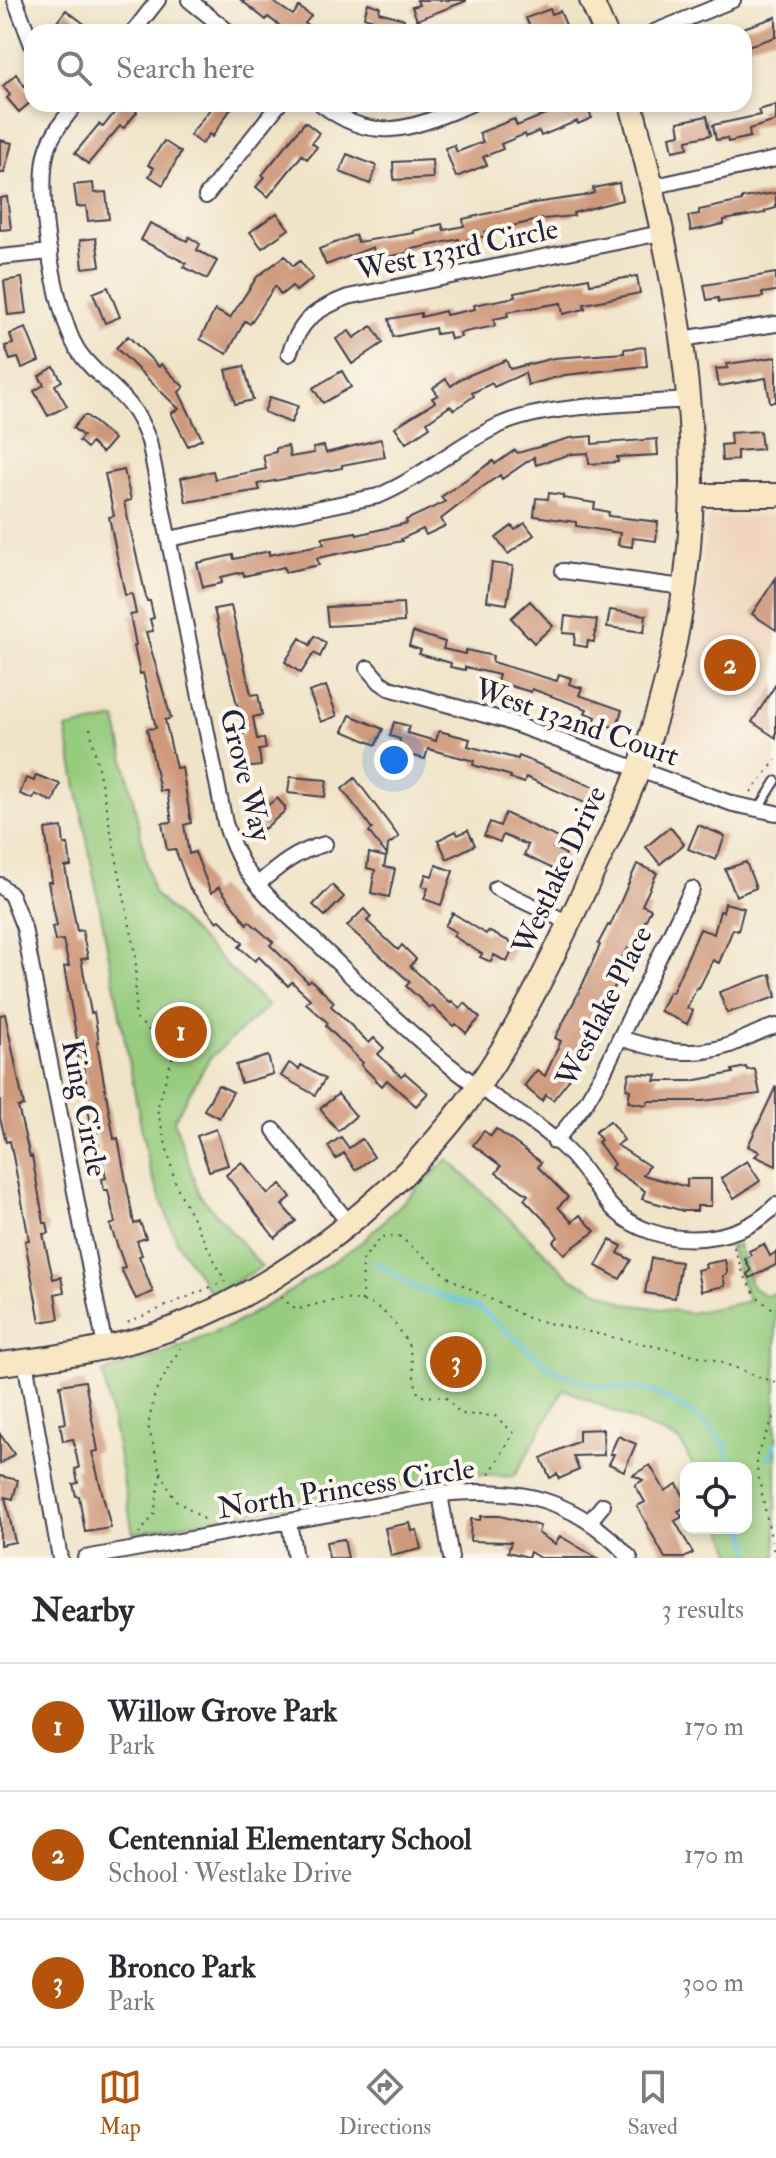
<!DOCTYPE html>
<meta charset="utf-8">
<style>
body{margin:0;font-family:"IM FELL Double Pica",serif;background:#f7f7f7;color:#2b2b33}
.controls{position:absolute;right:24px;bottom:24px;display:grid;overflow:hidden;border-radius:16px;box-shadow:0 4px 12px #0003}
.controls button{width:72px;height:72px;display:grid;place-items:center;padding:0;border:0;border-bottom:2px solid #e1e1e2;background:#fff;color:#2b2b33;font:40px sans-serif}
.you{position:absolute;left:394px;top:760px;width:28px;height:28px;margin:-20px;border:6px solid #fff;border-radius:50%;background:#1a73e8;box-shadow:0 0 0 12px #1a73e833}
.badge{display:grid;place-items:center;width:52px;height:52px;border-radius:50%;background:#b45309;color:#fff;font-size:26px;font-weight:700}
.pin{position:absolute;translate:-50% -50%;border:4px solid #fff;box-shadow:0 2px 8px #0006}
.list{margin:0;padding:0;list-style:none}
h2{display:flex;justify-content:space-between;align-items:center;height:104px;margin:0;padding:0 32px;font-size:34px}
h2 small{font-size:26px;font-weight:400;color:#7c7c81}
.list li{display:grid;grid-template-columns:52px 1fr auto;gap:24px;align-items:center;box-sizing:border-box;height:128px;padding:0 32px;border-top:2px solid #e1e1e2}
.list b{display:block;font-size:30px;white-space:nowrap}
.list p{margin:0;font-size:26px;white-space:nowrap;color:#7c7c81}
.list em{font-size:26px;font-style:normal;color:#7c7c81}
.icon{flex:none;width:44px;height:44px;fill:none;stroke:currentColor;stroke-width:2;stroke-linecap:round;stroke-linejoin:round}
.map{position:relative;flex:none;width:776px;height:1558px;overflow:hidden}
.search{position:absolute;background:#fff;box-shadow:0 4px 12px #0003;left:24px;right:24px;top:24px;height:88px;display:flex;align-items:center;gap:20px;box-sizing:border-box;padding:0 28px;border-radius:24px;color:#7c7c81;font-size:30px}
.sheet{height:488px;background:#fff}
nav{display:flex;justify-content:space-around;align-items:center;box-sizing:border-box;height:112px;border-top:2px solid #e1e1e2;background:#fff;font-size:22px;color:#7c7c81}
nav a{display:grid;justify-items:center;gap:4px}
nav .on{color:#b45309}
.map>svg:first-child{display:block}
.built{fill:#efd6bc}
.green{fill:#96cc7e;stroke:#5c775c;stroke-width:2}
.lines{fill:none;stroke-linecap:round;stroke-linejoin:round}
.stream{stroke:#67c4e5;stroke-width:4}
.building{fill:#ce9879}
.lane-casing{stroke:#413f50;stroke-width:11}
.street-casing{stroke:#413f50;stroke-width:18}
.secondary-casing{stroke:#413f50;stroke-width:26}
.path{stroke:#413f50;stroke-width:2;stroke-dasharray:2 6;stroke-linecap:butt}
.lane{stroke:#fff;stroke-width:7}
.street{stroke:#fff;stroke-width:14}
.secondary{stroke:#f9e7c3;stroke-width:22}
.labels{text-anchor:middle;stroke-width:8;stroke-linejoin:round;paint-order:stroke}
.street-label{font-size:30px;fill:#22223b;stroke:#fbf7ec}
</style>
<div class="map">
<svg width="776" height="1558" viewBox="0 0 776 1558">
<rect width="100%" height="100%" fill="#fbf7ec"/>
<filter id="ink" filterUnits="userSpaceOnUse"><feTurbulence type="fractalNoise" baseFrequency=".0125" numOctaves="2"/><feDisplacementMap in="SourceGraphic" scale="16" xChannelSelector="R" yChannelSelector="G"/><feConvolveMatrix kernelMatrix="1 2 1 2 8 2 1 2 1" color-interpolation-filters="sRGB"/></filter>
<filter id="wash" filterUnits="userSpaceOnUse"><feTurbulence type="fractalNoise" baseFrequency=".006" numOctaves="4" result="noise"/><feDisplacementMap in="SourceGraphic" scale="32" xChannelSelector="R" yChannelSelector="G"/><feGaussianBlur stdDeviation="1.8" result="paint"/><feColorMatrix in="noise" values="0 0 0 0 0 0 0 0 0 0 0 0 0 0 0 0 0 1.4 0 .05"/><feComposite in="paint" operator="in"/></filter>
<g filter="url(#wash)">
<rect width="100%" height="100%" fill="#f0e4c7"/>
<path class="built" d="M776 515V796L745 790 659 755 692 633 708 518Z"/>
<path class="green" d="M116 719 153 893 268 1006 209 1059 174 1120 199 1194 262 1267 212 1295 178 1244 149 1168 66 729Z
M448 1159 571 1278 627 1304 690 1313 749 1301 730 1247 738 1244 752 1287 766 1296 776 1292V1558H734L723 1528H746V1468H694L680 1441 564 1389 514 1477 466 1474 133 1533 103 1373 168 1352 232 1325 286 1294 363 1241Z"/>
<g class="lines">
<path class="stream" d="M374 1262 412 1286 481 1309 550 1368 591 1385 652 1391 699 1418 725 1443 731 1468
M769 1458 776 1443
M745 1528 751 1558"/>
</g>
<g id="blocks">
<path class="building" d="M241 0H270L293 15 299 7 311 16 305 23 316 32H288L268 17 266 20Z
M417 0H466V1L417 20 412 7 419 5Z
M368 3 380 7 379 12 404 19 400 32H370L373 20 364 17Z
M550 9 552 14 560 11 569 32H532L526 18Z
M66 10 95 32H62L54 26Z
M776 17V37L744 47 743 28Z
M16 74 32 97V101L19 112 7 98 10 95 3 86Z
M121 104H136L133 108 137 112 124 128 120 126 88 164 75 153 99 124 103 127Z
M214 104H234L212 137 209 134 202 144 190 135Z
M559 104H607L589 112 592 118 578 124 577 121 541 136 539 131 526 137 525 134 501 144 503 149 483 157 487 165 456 177 445 148 454 145 457 152 483 142 479 133 514 119 517 126 561 108Z
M776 105V121L749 129 750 137 728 142 727 138 716 140 713 125 760 115 758 110Z
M707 116 711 135 687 140 688 148 673 151 670 136 680 134 678 122Z
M305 122 319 133 312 143 317 147 307 159 302 155 268 197 256 187 265 177 262 175Z
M0 140 12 143 4 173H0Z
M164 141 181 152 163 185 149 176 154 168 148 165Z
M347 154 377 166 370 184 340 172Z
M432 160 433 178 394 180 393 162Z
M93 183 94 193 106 192 109 219 88 221 86 206 77 207 74 185Z
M619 183 622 200 573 213 574 216 543 219 485 232 486 236 459 242V239L408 250V253L375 259 373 247 326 265 319 249 355 235 358 242 414 233 413 231 442 224 444 230 464 226 463 219 534 203 583 196 594 193 593 188Z
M776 193V208L765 211V213L724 220V224L691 231 688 216 699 214V210L742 201V198Z
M7 197 11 229 0 230V198Z
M277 213 289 229 262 248 250 232Z
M150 223 187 241 189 237 200 244 197 250 217 261 207 279 184 267 186 263 141 240Z
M96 238 100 266 83 268 80 240Z
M285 256 293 266 300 261 313 278 296 291 292 286 281 295 275 286 250 324 245 321 227 354 200 339 215 310 230 318 257 277Z
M776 273V291L762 293 763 297 719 302 718 298 707 300 704 285Z
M637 276 640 293 584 304 585 309 563 314 561 303 507 312 508 316 494 319 495 326 460 333 461 337 451 339 449 332 436 334 435 328 393 337 389 319 421 313V317L445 311 446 315 475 309 474 305 515 297 514 293 589 278 590 284Z
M22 278 27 313 8 315 4 281Z
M108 287 120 317 105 323 93 293Z
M372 326 383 343 352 364 336 339 349 331 354 338Z
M26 328 39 361 22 368 18 358 10 360 5 346 13 344 10 334Z
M128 336 159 367 161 364 184 387 179 392 202 439 188 446 171 413 179 409 116 348Z
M645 347 647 366 565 375 528 385 525 373 494 387 492 383 472 393 474 396 454 410 450 406 427 422 430 427 406 443 395 427 435 402 432 398 438 395 433 388 446 379 451 386 462 378 506 360 510 369 554 358 624 353V349Z
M776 357V402H770L766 378 719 386 716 369 728 368 727 364Z
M244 366 253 400 235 404 226 370Z
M54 367 62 381 55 385 67 406 48 416 34 391 44 385 39 376Z
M342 371 351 387 323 403 313 388Z
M270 397 298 406 291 423 264 412Z
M83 416H87L114 439 102 453 91 443 87 448 79 441 83 436 73 428Z
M760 431 762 449 737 451V460L722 461 721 445 731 444 730 433Z
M592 436V444L657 439 658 455 617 457 618 462 589 464 588 453 571 454 536 465 534 457 502 479 500 475 481 488 441 519 445 526 426 535 423 529 401 539 402 541 317 558 319 565 285 572 284 567 244 576 243 572 221 577 222 583 203 587 197 563 233 555 234 559 269 551V555L324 544 322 538 356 532 357 535 407 523 406 520 445 502 441 497 493 461 495 464 515 450 518 453 570 438Z
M381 439 385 457 342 465V468L258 484 260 490 186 502 181 478 213 471 215 479 266 469 263 455 276 452V448L288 446 290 457 314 453 313 448 324 446 326 453Z
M124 470 131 500 124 502 147 601H150L154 618 150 619 153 631 146 632 171 718 165 720 176 768 182 767 191 823 184 825 189 854 195 852 211 893 219 887 247 924 249 921 273 942 270 945 308 982 311 980 334 1002 331 1006 369 1043 374 1038 384 1048 378 1054 401 1076 405 1073 428 1093 416 1106 387 1080 382 1086 361 1065 363 1063 326 1026 328 1023 306 1003 310 999 292 982 288 986 259 957 255 961 239 947 243 943 220 920 217 922 190 889 175 849 167 850 162 823 172 822 167 791H160L147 729 156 728 143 673 140 674 134 646 136 645 130 615 136 614 132 594 125 595 109 517 114 516 105 474Z
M549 493 563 495V498L595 503 594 509 609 512 608 516 658 522 656 541 633 538 632 547 618 545 620 533 576 526V522L534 516 536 498 548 499Z
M525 523 534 535 508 554 496 538 512 526 515 530Z
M492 563 513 566 507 604 487 601Z
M776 578V630L752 614Z
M530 601 553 626 534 643 511 618Z
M403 603 404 622 328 626 326 607Z
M231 606 250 690 251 695 258 694 262 715 253 717 257 739 264 738 266 749 259 750 261 766 245 768 239 735 244 734 214 609Z
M610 610 646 615 644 632 607 627Z
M565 616 597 620 594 642 588 641 587 647 574 645 575 634 563 633Z
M413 632 445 642 443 649 465 654 466 650 493 656 492 662 557 681 559 674 571 678 569 684 582 688 579 695 622 710 616 728 595 721 596 717 585 713 587 709 532 689 531 692 497 682 499 675 465 667V670L450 667 451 663 419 654 421 650 409 646Z
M315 636 326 643 320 657 314 653 301 673 285 662 300 638 310 645Z
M776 684V738L752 722Z
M326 686 337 716 321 722 309 692Z
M350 715 383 729 376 745 343 731Z
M394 722 409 726 407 733 436 741 439 731 470 739 468 746 518 759 519 756 596 788 589 805 526 777 524 783 510 778 511 776 473 765 474 761 428 749 425 759 398 752 400 739 390 736Z
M36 775 60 784 53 802 35 794 33 799 20 794 26 778 34 781Z
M290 777 327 780 325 797 288 793Z
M355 778 399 837 388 845 387 855 369 832 372 829 365 819 342 789Z
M277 798 285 807V811L264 829 251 814 266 802 268 805Z
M505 813 558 838 553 848 566 854 557 871 524 855 528 845 503 835 500 842 484 836 490 822 500 826Z
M698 825 725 836 716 860 688 849Z
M62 827 64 844H68L71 866 65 867 77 931 82 930 88 958 81 959 91 1013 94 1012 99 1042 97 1043 114 1139 118 1138 134 1224 140 1222 146 1238 137 1241 142 1255 139 1256 153 1292 136 1299 121 1269 125 1267 110 1225 115 1223 108 1190H104L102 1179 106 1178 96 1131H92L86 1097H89L83 1065 79 1066 76 1051H79L64 967 69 966 63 940 55 941 52 927 57 926 48 882H52L45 829Z
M670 827 684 844 660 864 646 847Z
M468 830 475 845 447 859 438 840 456 831 458 835Z
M369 853 386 857 384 867 395 869 389 897 371 893 375 870 367 868Z
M746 862 756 888 736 896 725 869Z
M637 864 657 873 642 905 651 909 632 950 628 948 617 968 622 971 568 1081 553 1100 546 1095 542 1101 524 1086 537 1070 545 1076 561 1041 555 1038 581 988 600 945 598 944 608 925 610 926Z
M436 865 453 871 441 905 424 899 428 888 422 886 426 874 432 876Z
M332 885 344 897 325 916 313 905Z
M725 903 744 908 738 931 733 929 719 963 713 960 699 988 697 987 687 1008 693 1011 687 1024 660 1011 669 992 672 993 700 929 714 934 720 911 723 912Z
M364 909 371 917 367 921 398 950 402 945 416 959 410 966 450 1003 452 1001 460 1009 465 1003 480 1018 466 1033 456 1024 453 1026 432 1006 430 1008 406 986 410 982 347 926Z
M453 913 486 934 488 931 515 944 507 962 494 955 491 962 480 957 482 954 453 936 456 932 445 926Z
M771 974 776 997 727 1013 719 992Z
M5 1014 24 1106 18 1107 30 1157 32 1156 44 1223H47L49 1233 43 1234 53 1279 61 1277 64 1292 55 1294 59 1319 40 1322 25 1241 29 1240 22 1202 10 1141 6 1142 0 1118V1015Z
M268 1056 273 1074 241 1083 236 1065Z
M289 1063 299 1069 301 1065 325 1079 315 1095 281 1076Z
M746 1067 747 1070 755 1069 760 1094 702 1101H648L647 1105 628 1102 630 1090 626 1089 629 1073 657 1075 655 1081H692L733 1073 732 1070Z
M218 1085 233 1092 219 1118 204 1110Z
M776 1086V1166L755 1156 760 1152 748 1146Z
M338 1094 356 1116 338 1131 320 1109Z
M610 1121 624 1140 617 1145 649 1166 643 1175 687 1187V1179H711V1206H697V1211H683L642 1199 645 1191 611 1168 614 1164 598 1142 601 1140 595 1132Z
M216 1129 228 1165 209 1171 197 1136Z
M496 1129 541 1162 538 1167 568 1197 558 1207 572 1222 580 1215 595 1231 564 1254 553 1242 558 1237 552 1228 524 1199 528 1195 496 1173 501 1166 473 1145 484 1131 491 1136Z
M341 1137 349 1148 362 1139 374 1157 355 1170 344 1153 336 1159 328 1146Z
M747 1161 760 1181 734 1198 721 1178Z
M242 1162 268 1194 281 1184 291 1197 282 1205 296 1221 275 1238 226 1175Z
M610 1240 622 1246 618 1253 631 1260 620 1279 596 1266Z
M764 1244 770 1256 776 1252V1265L750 1278 747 1274 751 1271 745 1259 751 1255 749 1251Z
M651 1258 681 1262 675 1298 645 1293Z
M725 1260 727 1270V1274L723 1276 725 1286 701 1291 697 1270 706 1268 705 1264Z
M85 1381 98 1451 92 1452 111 1528 85 1532 79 1496H76L73 1484 78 1483 75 1469 79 1468 73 1439 63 1441 60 1424 66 1423 60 1385Z
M603 1429 604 1455 573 1456 579 1470 559 1479 557 1474 550 1478 541 1458 579 1441V1430Z
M0 1434 14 1454 0 1464Z
M618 1436 636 1444 624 1471 609 1464 614 1454H610Z
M650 1465 665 1491 677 1484 686 1500V1507L678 1511 682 1517 675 1521 693 1553 684 1558H665L637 1506 645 1502 635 1485 643 1480 633 1475Z
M0 1476 18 1480 13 1499 5 1497 15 1542 0 1545Z
M481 1516H500L540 1526 538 1533 555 1544 560 1536 597 1558H540L530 1552 528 1557 508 1552 511 1542 470 1541 471 1519 480 1520Z
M410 1523 412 1531 417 1530 421 1549 391 1556 385 1528Z
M344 1539 348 1558H329L326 1542Z"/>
</g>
</g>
<g filter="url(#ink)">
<use href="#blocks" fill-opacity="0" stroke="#413f50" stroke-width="2"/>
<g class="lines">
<defs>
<path id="lane" d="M759 808 776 781"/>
<path id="street" d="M15 0 32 45
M189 0 229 32
M133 32 158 0
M654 32 733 0
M76 104C65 118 52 133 47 151 35 192 55 313 77 349 92 373 116 386 132 408 140 418 144 429 149 441L225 823C230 839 236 853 244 867 263 895 291 918 315 941 362 986 407 1033 458 1072 491 1098 537 1121 566 1150 598 1181 603 1216 652 1232 693 1246 746 1237 776 1205
M321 104C376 147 414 127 471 104
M651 187 776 159
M206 196 279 104
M0 257 50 252
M682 339 776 324
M289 354C301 320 314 310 348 297L661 233
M169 539 378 496C422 478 457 444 500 425 545 404 636 404 688 400
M563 571 683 587
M368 668 380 682 389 688 503 720 733 804 776 813
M258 884C279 866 297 851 325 844
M0 885 11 895 24 928 105 1347
M496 888 569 923
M620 1038C658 1050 691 1059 730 1045 745 1039 760 1030 776 1026
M274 1130 348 1222
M555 1142 586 1102 604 1071 692 889
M25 1361 60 1558
M440 1494 451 1558
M289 1522 295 1558
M589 1522 603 1505
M85 1558 440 1494C518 1486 576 1498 630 1558"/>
<path id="secondary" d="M591 0 605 32
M691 495H776
M0 1364C58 1357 118 1349 173 1328 290 1283 408 1188 479 1085 522 1023 554 955 586 887 604 848 624 809 639 769 668 689 687 602 691 517 698 383 666 234 631 104"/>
</defs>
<use href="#lane" class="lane-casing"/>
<use href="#street" class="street-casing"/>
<use href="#secondary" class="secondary-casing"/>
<path class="path" d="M90 728 136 955 135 1018 174 1051 157 1109 176 1185 225 1281 124 1324
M751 792 776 760
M734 1247C742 1272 751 1299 776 1310
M281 1297 296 1310C333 1299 370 1288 396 1326 400 1333 407 1340 409 1347 413 1364 413 1379 419 1396L445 1397 461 1414 495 1416 514 1433 487 1478
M362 1301 363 1259 382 1237 399 1236 451 1279 530 1319 712 1359 776 1383
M161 1472 174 1499 208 1522
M139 1534 154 1515 161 1472 148 1426 155 1393 180 1348
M775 1558 757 1469V1454L776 1413"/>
<use href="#lane" class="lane"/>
<use href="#street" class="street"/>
<use href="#secondary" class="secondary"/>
</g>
</g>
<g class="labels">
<g class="street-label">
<text transform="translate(457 249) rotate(-12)" y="10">West 133rd Circle</text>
<text transform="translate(577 722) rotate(19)" y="10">West 132nd Court</text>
<text transform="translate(246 775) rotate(76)" y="10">Grove Way</text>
<text transform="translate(559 870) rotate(-65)" y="10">Westlake Drive</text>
<text transform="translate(604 1006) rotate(-63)" y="10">Westlake Place</text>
<text transform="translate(85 1108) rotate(79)" y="10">King Circle</text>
<text transform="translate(346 1488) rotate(-9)" y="10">North Princess Circle</text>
</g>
</g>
</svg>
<div class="controls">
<button><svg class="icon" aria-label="locate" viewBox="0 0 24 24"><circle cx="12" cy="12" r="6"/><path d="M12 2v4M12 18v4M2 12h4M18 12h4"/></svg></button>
</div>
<div class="you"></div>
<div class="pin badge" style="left:181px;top:1032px">1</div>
<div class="pin badge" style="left:730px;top:665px">2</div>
<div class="pin badge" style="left:456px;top:1362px">3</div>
<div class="search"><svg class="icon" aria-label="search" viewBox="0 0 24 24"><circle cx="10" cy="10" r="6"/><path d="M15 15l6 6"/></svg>Search here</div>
</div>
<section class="sheet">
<h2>Nearby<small>3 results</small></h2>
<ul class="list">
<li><span class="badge">1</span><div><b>Willow Grove Park</b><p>Park</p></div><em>170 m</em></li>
<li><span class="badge">2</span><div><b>Centennial Elementary School</b><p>School · Westlake Drive</p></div><em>170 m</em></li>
<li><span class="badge">3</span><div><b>Bronco Park</b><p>Park</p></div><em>300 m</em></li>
</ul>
</section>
<nav>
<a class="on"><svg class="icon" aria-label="map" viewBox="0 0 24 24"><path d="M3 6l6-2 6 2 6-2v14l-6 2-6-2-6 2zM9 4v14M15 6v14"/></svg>Map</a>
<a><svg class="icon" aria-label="directions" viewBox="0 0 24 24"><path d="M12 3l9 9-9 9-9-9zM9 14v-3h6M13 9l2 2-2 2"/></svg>Directions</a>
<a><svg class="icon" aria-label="saved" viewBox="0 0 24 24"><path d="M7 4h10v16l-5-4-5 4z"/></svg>Saved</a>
</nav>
